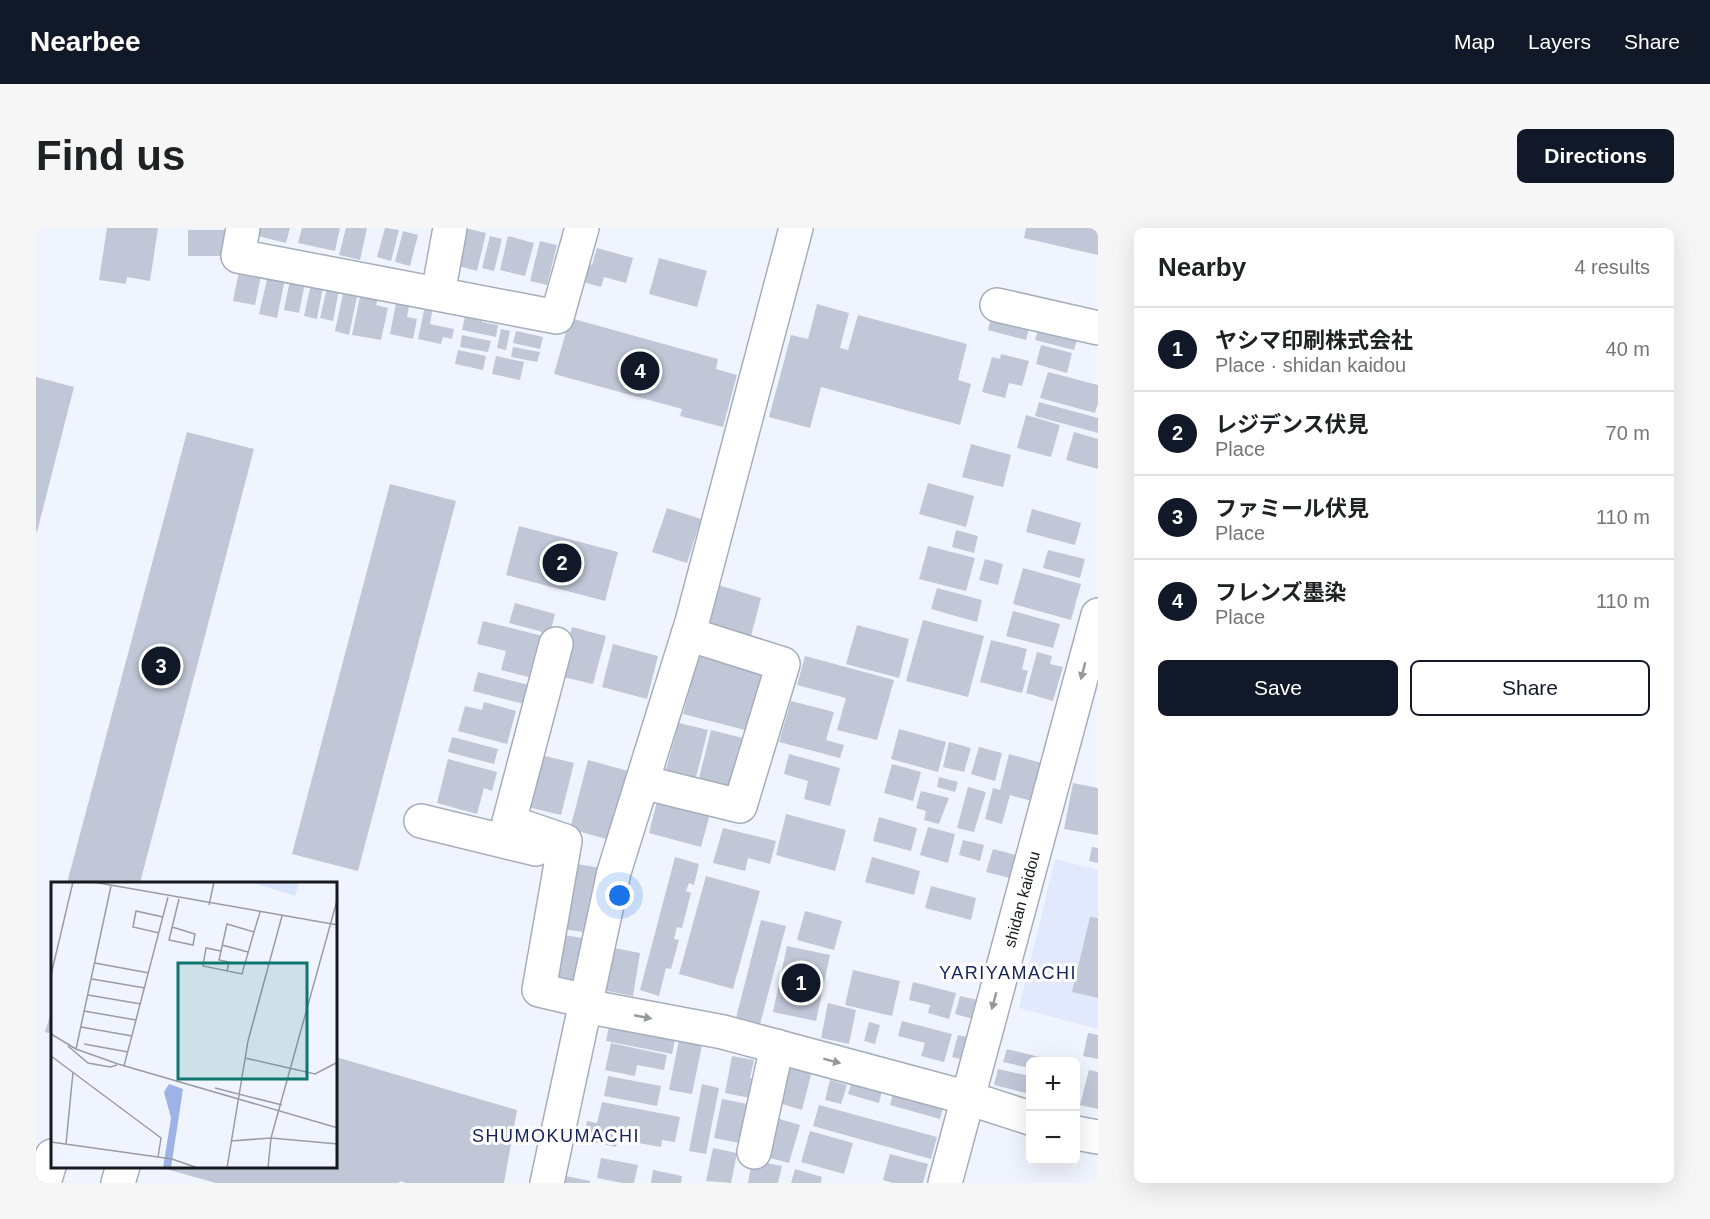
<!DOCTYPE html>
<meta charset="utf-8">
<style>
body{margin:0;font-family:Arial,"Noto Sans JP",sans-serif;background:#f6f6f6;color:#202124}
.controls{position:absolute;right:18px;bottom:18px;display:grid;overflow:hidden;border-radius:9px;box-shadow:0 6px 24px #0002}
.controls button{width:54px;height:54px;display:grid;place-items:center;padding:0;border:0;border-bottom:2px solid #e0e0e0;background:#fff;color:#202124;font:30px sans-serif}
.you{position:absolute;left:584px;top:668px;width:21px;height:21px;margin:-15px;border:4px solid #fff;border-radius:50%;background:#1a73e8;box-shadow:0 0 0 9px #1a73e833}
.badge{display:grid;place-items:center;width:39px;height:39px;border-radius:50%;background:#111827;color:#fff;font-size:20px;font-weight:700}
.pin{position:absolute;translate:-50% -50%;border:3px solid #fff;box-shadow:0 2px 6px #0006}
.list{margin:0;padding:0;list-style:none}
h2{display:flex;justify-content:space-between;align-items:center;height:78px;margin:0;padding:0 24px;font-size:26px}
h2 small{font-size:20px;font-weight:400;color:#757577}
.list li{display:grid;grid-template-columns:39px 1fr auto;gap:18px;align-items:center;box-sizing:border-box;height:84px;padding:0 24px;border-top:2px solid #e0e0e0}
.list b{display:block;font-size:22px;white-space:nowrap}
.list p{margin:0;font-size:20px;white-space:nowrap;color:#757577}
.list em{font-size:20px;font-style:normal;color:#757577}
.actions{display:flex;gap:12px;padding:18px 24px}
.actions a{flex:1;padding:14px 0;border:2px solid #111827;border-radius:9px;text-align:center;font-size:21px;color:#111827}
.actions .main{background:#111827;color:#fff}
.map{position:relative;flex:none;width:1062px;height:955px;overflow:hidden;border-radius:9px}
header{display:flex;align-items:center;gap:36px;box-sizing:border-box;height:84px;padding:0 30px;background:#111827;color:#fff}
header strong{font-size:28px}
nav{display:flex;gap:33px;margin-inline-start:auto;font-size:21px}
.intro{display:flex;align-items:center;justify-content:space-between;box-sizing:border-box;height:144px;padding:0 36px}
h1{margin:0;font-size:42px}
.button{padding:15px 27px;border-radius:9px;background:#111827;color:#fff;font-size:21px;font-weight:700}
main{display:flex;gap:36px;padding:0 36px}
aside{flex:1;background:#fff;border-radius:9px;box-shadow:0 6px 24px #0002}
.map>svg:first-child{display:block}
.built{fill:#e2e9fc}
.building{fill:#c1c7d7}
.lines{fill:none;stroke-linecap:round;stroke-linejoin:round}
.minor-casing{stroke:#a7adbd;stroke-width:36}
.major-casing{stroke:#a7adbd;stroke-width:36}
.minor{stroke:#fff;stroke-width:33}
.major{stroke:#fff;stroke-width:33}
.oneway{fill:#97989a}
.labels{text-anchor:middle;stroke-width:6;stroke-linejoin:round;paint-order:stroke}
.street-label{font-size:16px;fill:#17191f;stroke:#fff}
.neighbourhood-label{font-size:18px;letter-spacing:1.5px;fill:#142359;stroke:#fff}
.inset-road{fill:none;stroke:#999ca5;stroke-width:1.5}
.view{fill:#0f766e;fill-opacity:0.15;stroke:#0f766e;stroke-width:3}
.inset-edge{fill:none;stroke:#17191f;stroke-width:3}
</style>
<header>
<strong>Nearbee</strong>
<nav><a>Map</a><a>Layers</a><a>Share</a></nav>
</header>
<div class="intro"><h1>Find us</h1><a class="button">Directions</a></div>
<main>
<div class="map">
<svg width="1062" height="955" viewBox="0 0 1062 955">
<rect width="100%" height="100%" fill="#f0f4fe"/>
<path class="built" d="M1019 631 1062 642V801L983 780Z"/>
<path class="building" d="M71 0H122L114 53 91 49 90 56 63 52Z
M220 0H254L250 15 218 7Z
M266 0H304L299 23 262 15Z
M310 0H331L324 32 303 27Z
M349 0 363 2 355 33 341 29Z
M428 0 450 5 441 43 419 37Z
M990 0H1062V27L988 10Z
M152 2H189L188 28H152Z
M367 3 382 7 374 38 359 34Z
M454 8 466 11 458 43 446 40Z
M472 8 498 15 489 48 464 42Z
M504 13 521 17 511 57 494 53Z
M561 20 597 30 590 55 568 49 565 59 547 54 552 35 556 37Z
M623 30 671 43 661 79 613 66Z
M204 38 226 43 219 77 197 73Z
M232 47 249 51 241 90 223 86Z
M254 52 269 55 263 85 248 82Z
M275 56 287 59 281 91 268 88Z
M291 60 303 62 297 93 284 90Z
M308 61 322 64 313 107 299 103Z
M325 64 343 68 340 77 352 80 345 112 316 107Z
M361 70 374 73 371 89 381 91 377 111 354 106Z
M781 76 813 85 804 120 812 122 822 87 931 116 922 152 935 156 924 197 785 159 774 200 733 189 755 107 772 111Z
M389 78 397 79 394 96 418 101 416 111 407 109 405 116 382 111Z
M431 78 448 82 446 94 462 97 460 109 426 102Z
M957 82 995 92 990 112 952 102Z
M534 90 682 131 680 141 701 147 687 199 644 188 646 181 518 146Z
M1005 91 1044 101 1038 122 999 112Z
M465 101 474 103 470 122 461 120Z
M480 103 507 109 504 121 477 115Z
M426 107 455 113 452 124 424 119Z
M1005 117 1036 125 1031 145 1000 136Z
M477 119 504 124 501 134 475 129Z
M422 122 450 128 447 142 419 136Z
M965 126 993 133 986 158 973 155 969 170 946 164 956 129 964 131Z
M460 128 488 134 484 152 456 146Z
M1012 144 1062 157V175L1059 185 1004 170Z
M0 149 38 159 1 304H0Z
M1003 174 1062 190V205L999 188Z
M990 187 1024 197 1015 229 981 220Z
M151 204 218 221 104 655H31Z
M1038 204 1062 211V241L1030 232Z
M935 216 975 227 967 259 926 249Z
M892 255 938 268 930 299 883 286Z
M354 256 420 273 322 643 256 626Z
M631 280 665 291 651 335 616 324Z
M996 281 1045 295 1039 317 990 304Z
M483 298 582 324 569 373 470 347Z
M920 302 942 308 938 325 916 319Z
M892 318 939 330 930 363 883 351Z
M1012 322 1049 331 1044 350 1007 340Z
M949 331 967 336 962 357 943 352Z
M987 340 1045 356 1035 392 977 376Z
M679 356 725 370 715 408 668 394Z
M901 360 946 372 941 394 895 381Z
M479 375 519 386 514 406 473 395Z
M977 383 1024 396 1017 420 970 408Z
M887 392 948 408 932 469 870 453Z
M447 393 519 411 508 453 465 442 470 423 441 416Z
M821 397 873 411 863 450 810 436Z
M536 399 570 408 557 456 523 448Z
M955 412 991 421 986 441 992 443 986 465 944 454Z
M577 416 622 428 611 471 566 459Z
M1001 424 1016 428 1014 436 1027 439 1017 473 990 465Z
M663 425 729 442 713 503 647 486Z
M769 428 858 452 841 512 801 502 810 470 761 457Z
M442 444 501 459 496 478 437 463Z
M755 473 798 484 790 512 808 517 804 530 743 514Z
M448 474 480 483 471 516 422 503 429 478 446 482Z
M643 495 672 502 659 553 629 545Z
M863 501 910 514 902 544 855 531Z
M675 502 711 511 697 563 662 554Z
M416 509 462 521 458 536 412 524Z
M913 514 935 520 928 544 907 539Z
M943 519 966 525 959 553 935 546Z
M493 524 538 535 525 587 480 576Z
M753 526 804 540 794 578 768 571 772 553 748 546Z
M973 526 1006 535 996 573 974 567 966 596 949 591 957 560 964 562Z
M412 531 461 544 456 563 448 560 441 586 401 575Z
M552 532 592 543 574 612 534 601Z
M856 536 885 544 877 573 848 565Z
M903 549 922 554 919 564 901 559Z
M1037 555 1062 560V607L1028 601Z
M932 559 950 564 938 604 921 600Z
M885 563 913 570 903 596 888 592 890 583 880 580Z
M622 569 675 582 665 619 613 605Z
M750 586 810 602 799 643 740 627Z
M843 589 881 600 875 623 837 613Z
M892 599 919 606 912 635 884 627Z
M687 600 740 613 734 636 712 630 709 643 677 635Z
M927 612 948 617 944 633 923 627Z
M1056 619 1062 620V635L1053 633Z
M957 621 984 628 978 651 950 644Z
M639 629 663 636 658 657 653 655 650 663 655 665 646 700 641 699 638 711 643 712 635 741 630 740 623 768 604 762Z
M836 629 884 643 878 667 829 654Z
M534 635 566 640 557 705 524 701Z
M670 648 724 663 697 761 643 746Z
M895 658 940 670 935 692 889 680Z
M769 683 806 693 798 722 761 712Z
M1054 689 1062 690V770L1036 764Z
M725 692 750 698 723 800 699 794Z
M522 706 553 711 546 754 516 749Z
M751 718 794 727 780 793 737 784Z
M573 719 604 725 597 768 566 762Z
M817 742 864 753 856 788 809 777Z
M877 754 920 765 913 791 892 785 894 777 873 772Z
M924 768 942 772 937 791 919 786Z
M792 775 820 782 813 816 785 810Z
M16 781V806L9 804Z
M574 793 640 806 636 826 570 813Z
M866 793 916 806 908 834 885 828 889 815 862 808Z
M833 794 844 797 839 816 828 813Z
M1052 805 1062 807V831L1047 828Z
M922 807 939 811 933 833 916 829Z
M643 812 666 817 656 866 633 862Z
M575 815 631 827 628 842 601 837 599 848 569 842Z
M971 821 1020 833V834H994V840L967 834Z
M696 828 718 832 714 850 718 851 714 870 689 865Z
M300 829 481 882 468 955H370L364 953 363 955H180L130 941V938H300Z
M753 837 776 843 766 882 743 875Z
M962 841 994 848V866L958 857Z
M1053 842 1062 844V881L1044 877Z
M818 847 848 855 843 875 812 866Z
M572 848 625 858 621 878 568 868Z
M794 852 811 857 805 876 789 872Z
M666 856 683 860 670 926 653 923Z
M859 857 909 872 904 891 854 877Z
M686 871 712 876 704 915 678 910Z
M566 874 644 889 639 914 626 912 625 919 597 914 599 907 583 903 580 919 548 912 551 893 561 895Z
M783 877 901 909 895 931 777 898Z
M737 889 764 897 753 935 726 928Z
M774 903 817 915 808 946 765 934Z
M677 920 701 925 695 955 670 953Z
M854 926 892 936 887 955H857L847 952Z
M565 930 602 937 598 955H586L561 950Z
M716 932 746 938 742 955H712Z
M759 941 786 949 785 955H755Z
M617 942 646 948 645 955H615Z
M530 948 554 953V955H529Z"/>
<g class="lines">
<defs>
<path id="minor" d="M207 0 202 28 521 89 546 0
M402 66 414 0
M961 77 1062 100
M520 416 473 594 529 613 503 762 550 773
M606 554 704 578 747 436 652 406
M385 593 500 621
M549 778 687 804 932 870 994 890
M1040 905 1062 909
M718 924 741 818
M8 955 16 928
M82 955 87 938
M511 955 578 644 656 394 760 0"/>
<g id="major">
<path id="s1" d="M909 955 1062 387"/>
</g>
</defs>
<use href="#minor" class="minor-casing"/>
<use href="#major" class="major-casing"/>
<use href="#minor" class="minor"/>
<use href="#major" class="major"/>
</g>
<defs><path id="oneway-solid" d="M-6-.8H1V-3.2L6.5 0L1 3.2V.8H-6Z" transform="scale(1.5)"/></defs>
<g class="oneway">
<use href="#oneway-solid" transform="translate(1047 443) rotate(105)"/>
<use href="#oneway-solid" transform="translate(958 773) rotate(105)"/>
<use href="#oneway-solid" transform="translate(607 789) rotate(11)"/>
<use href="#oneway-solid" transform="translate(796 833) rotate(15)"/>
</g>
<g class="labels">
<g class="street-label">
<text dy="6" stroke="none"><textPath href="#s1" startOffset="294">shidan kaidou</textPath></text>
</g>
<g class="neighbourhood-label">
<text x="972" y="751">YARIYAMACHI</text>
<text x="520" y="914">SHUMOKUMACHI</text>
</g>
</g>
<g transform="translate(15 654)">
<rect width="286" height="286" fill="#f0f4fe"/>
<path d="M200 0H248L244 14Z" fill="#d9e4ff"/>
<path d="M118 202 132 207 120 286H112L120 236 113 210Z" fill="#9db2e5"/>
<path class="inset-road" d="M42 0 287 43M158 23 163 0M121 45 144 52 142 63 118 58 128 17M203 50 209 30M108 51 82 45 85 29 112 35M171 63 197 70M170 69 155 66 152 84 191 92 203 50 176 42 168 78 178 80 176 89M44 81 98 91M0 93 22 0M41 97 94 106M37 113 90 122M33 129 85 138M30 145 81 154M0 152 25 167 67 182 287 246M33 162 77 170M17 164 37 181 59 185 66 183M25 167 60 4M0 174 110 256 107 275M194 176 264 192 287 180M73 184 117 15M164 206 231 223M180 259 220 256 287 262M0 260 121 277 147 286M15 262 22 190M176 286 197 159 231 34M217 286 220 256 287 15"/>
<path class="view" d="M127 81H256V197H127Z"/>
<rect width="286" height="286" class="inset-edge"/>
</g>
</svg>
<div class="controls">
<button>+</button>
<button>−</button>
</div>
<div class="you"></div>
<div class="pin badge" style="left:765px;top:755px">1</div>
<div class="pin badge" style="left:526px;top:335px">2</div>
<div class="pin badge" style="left:125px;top:438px">3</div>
<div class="pin badge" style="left:604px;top:143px">4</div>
</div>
<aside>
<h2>Nearby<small>4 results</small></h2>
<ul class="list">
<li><span class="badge">1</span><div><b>ヤシマ印刷株式会社</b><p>Place · shidan kaidou</p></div><em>40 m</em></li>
<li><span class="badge">2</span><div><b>レジデンス伏見</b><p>Place</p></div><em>70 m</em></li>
<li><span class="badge">3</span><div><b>ファミール伏見</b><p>Place</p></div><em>110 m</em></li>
<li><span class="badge">4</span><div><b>フレンズ墨染</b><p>Place</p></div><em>110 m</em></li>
</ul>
<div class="actions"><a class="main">Save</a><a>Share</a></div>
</aside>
</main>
